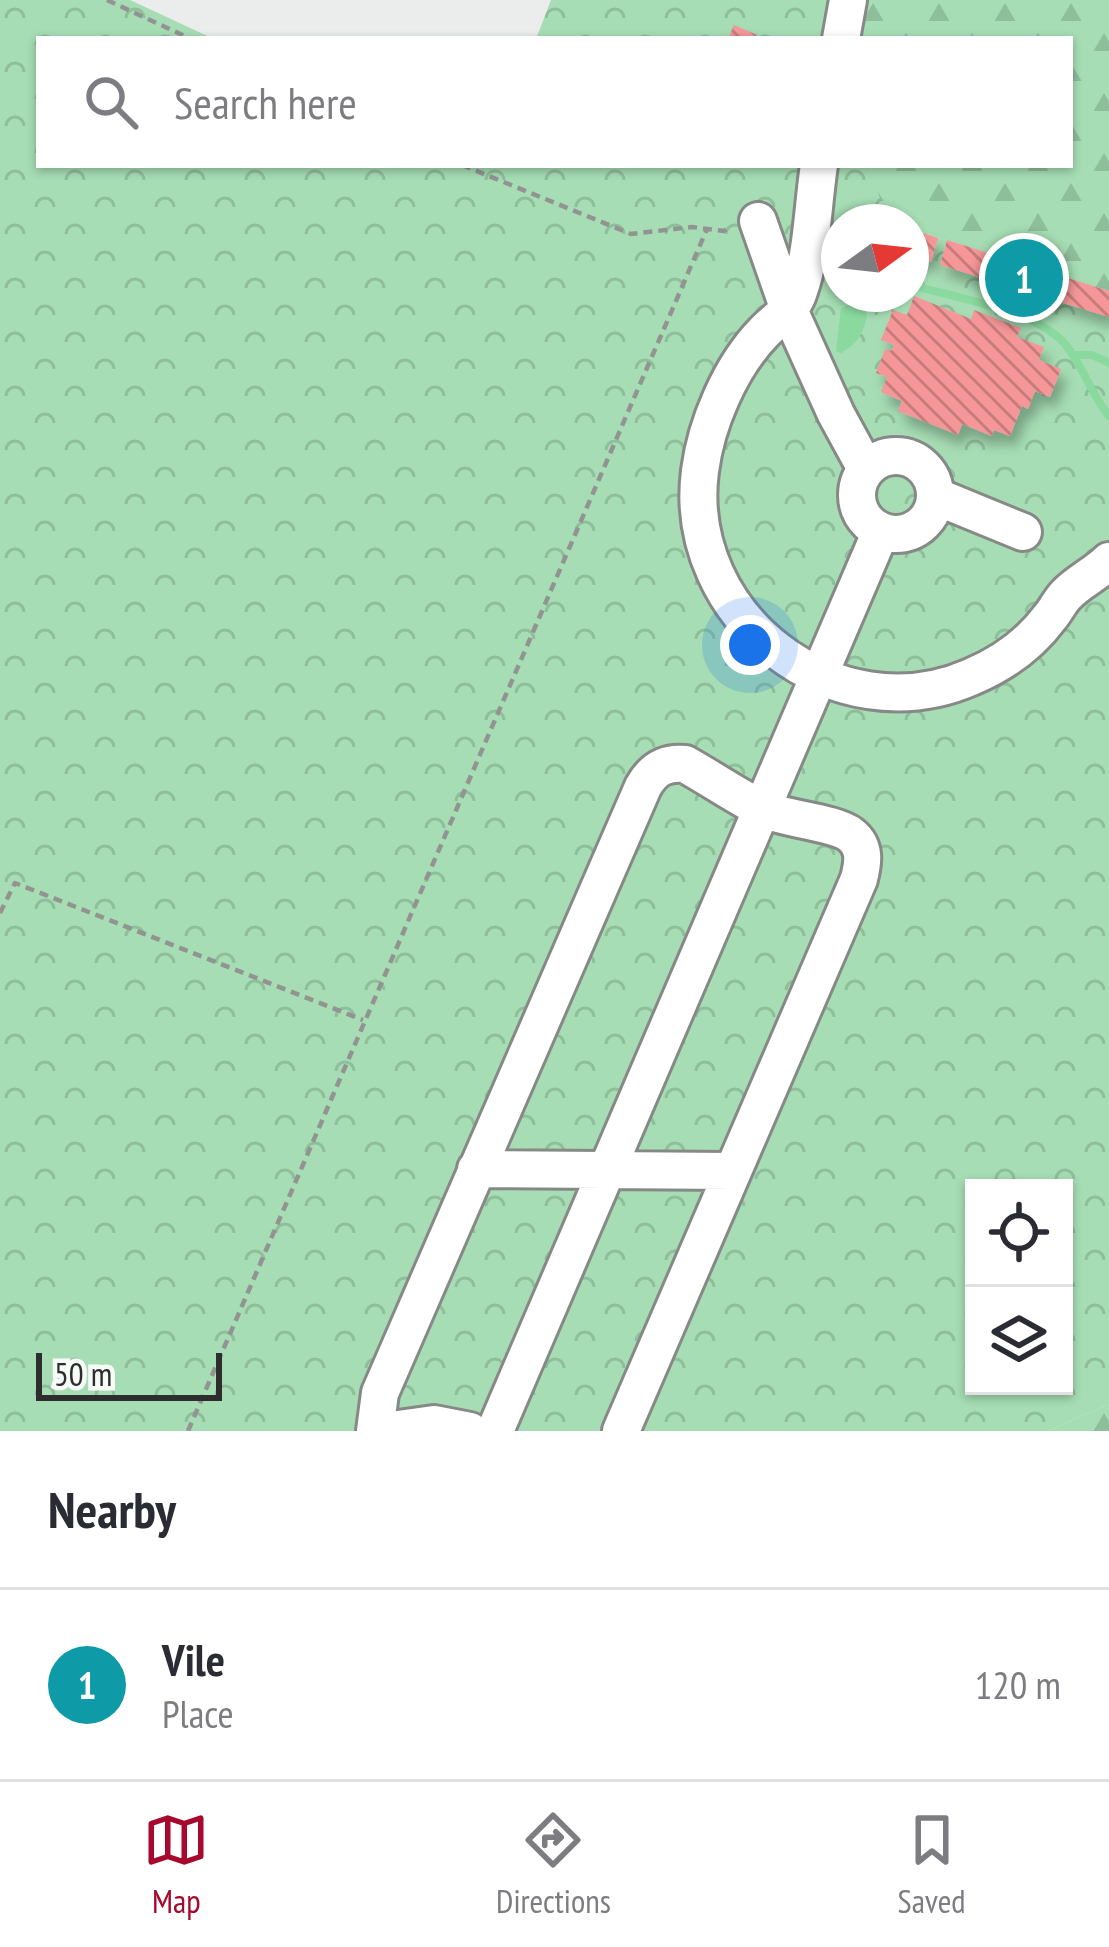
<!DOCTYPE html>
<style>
body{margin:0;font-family:"PT Sans Narrow",sans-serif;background:#f2f2f3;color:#2b2b33}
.controls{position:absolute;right:36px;bottom:36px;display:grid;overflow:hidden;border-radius:0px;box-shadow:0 3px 9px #0004}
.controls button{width:108px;height:108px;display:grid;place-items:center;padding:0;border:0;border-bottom:3px solid #e1e1e2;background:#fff;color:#2b2b33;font:60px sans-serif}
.compass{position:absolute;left:821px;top:204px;width:108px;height:108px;border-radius:50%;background:#fff;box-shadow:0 3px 9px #0004;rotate:75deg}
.scale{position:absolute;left:36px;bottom:30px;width:186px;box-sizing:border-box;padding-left:12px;border:6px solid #2c2d2c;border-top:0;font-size:33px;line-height:42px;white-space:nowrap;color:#2c2d2c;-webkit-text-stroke:9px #f7fbf8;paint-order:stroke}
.you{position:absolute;left:750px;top:645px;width:42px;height:42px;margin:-30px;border:9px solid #fff;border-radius:50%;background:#1a73e8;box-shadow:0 0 0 18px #1a73e833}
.badge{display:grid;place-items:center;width:78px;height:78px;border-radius:50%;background:#a50a2d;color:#fff;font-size:39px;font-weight:700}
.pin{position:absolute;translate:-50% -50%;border:6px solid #fff;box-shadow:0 3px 12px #0006}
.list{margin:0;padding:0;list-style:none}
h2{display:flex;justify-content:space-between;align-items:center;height:156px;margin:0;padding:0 48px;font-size:51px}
h2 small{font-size:39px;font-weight:400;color:#7c7c81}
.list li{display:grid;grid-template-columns:78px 1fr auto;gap:36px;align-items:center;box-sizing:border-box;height:192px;padding:0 48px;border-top:3px solid #e1e1e2}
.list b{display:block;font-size:45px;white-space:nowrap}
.list p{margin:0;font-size:39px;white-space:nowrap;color:#7c7c81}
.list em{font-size:39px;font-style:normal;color:#7c7c81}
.icon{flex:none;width:66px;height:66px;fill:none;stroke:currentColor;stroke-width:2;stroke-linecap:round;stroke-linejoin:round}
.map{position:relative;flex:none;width:1109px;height:1431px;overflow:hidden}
.search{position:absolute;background:#fff;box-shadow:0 3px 9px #0004;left:36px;right:36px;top:36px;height:132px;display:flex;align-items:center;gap:30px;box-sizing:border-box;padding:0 42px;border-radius:0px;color:#7c7c81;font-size:45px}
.sheet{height:348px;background:#fff}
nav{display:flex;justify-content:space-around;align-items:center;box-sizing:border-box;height:168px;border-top:3px solid #e1e1e2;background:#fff;font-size:33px;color:#7c7c81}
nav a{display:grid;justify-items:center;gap:6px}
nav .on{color:#a50a2d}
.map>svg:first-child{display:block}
.forest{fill:url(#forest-firs)}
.park{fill:url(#park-crowns);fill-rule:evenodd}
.water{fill:#8ad99f}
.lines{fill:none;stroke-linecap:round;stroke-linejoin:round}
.stream{stroke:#8ad99f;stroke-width:8}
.building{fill:url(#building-back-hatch);filter:url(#shadow)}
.minor-casing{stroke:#868986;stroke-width:42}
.path{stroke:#929492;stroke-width:4.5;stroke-dasharray:9 6;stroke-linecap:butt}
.minor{stroke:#fff;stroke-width:36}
</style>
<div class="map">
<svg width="1109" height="1431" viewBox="0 0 1109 1431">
<defs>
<pattern id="forest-firs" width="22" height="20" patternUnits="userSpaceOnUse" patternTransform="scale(3)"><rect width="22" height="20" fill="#a6ddb4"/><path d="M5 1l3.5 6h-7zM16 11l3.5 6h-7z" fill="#8fbe9b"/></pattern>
<pattern id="park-crowns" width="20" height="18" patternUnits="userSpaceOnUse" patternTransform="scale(3)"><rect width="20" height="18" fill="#a6ddb4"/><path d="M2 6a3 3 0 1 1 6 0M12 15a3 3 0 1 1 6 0" fill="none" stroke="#8fbe9b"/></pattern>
<pattern id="building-back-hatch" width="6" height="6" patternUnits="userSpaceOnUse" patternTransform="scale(3)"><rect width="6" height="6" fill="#f59798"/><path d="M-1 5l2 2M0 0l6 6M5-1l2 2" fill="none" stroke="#c77c7c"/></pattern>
<filter id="shadow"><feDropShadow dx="6" dy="11" stdDeviation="6" flood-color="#0004"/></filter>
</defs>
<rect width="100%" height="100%" fill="#eaedeb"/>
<path class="forest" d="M859 0H1109V291L911 229V222L884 221 870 165H1070V39H855Z
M1109 1404V1431H1047Z"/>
<path class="park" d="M0 0H130L214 39H39V165H870L887 222H839V294H911V229L1109 291V1404L1047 1431H0ZM974 1188H1064V1386H974Z
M551 0H859L855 39H536Z"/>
<path class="water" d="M858 300 867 314C864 333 858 343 841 353L836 351 841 309Z"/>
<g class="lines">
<path class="stream" d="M911 285C954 297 1037 311 1065 344 1083 366 1091 394 1109 416
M863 306 882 294
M1073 355H1092L1109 363"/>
</g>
<path class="building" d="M734 25 757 35 756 39H728Z
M911 229 938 238 931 262 911 255Z
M947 240 1109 291V317L940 265Z
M914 296 971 319 974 310 1021 328 1017 337 1044 347 1039 360 1061 369 1050 397 1035 391 1028 409 1022 406 1010 436 994 430 992 436 962 424 958 435 898 411 902 401 881 392 887 377 876 373 885 349 891 351 894 345 881 340 893 310 907 315Z"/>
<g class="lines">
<defs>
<path id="minor" d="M841 39 848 0
M819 165C813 204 812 255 799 291 793 311 777 318 764 332 730 367 706 424 700 471 681 617 836 736 971 677 1002 664 1030 644 1050 617 1056 610 1060 601 1066 595 1078 582 1096 574 1109 561
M758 221 789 310 836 414 866 469
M857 495a39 39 0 1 1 78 0a39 39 0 1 1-78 0Z
M935 496 1023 532
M476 1169 731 1171
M375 1431 380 1393 643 787C653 769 665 762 685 764 710 778 735 795 760 808 782 819 835 822 851 835 866 847 863 863 859 879L621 1431
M384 1431 434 1424 470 1431
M495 1431 881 531"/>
</defs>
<use href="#minor" class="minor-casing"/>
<path class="path" d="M107 0 191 39
M462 165 631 234 692 227 724 231 728 228
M0 913 15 883 363 1020
M188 1431 707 229"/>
<use href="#minor" class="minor"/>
</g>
</svg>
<div class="controls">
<button><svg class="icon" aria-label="locate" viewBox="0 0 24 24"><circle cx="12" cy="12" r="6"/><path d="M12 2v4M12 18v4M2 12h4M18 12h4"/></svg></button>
<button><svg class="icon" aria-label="layers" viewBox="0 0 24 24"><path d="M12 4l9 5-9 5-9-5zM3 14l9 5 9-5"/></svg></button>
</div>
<svg class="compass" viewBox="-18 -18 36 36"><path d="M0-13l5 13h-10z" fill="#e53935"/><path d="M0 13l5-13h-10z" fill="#7c7c81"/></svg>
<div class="scale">50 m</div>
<div class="you"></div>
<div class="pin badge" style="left:1024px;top:278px;background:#0f9aa8">1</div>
<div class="search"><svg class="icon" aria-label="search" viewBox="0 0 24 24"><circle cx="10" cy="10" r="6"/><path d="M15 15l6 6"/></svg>Search here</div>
</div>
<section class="sheet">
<h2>Nearby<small></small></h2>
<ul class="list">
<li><span class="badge" style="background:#0f9aa8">1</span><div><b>Vile</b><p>Place</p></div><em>120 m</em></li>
</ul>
</section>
<nav>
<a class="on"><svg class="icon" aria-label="map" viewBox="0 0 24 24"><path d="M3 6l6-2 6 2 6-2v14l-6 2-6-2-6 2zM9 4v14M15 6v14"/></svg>Map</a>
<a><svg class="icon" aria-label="directions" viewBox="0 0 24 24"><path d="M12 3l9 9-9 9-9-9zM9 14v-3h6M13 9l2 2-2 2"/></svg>Directions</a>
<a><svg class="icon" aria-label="saved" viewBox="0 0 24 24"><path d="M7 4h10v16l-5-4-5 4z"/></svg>Saved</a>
</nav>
